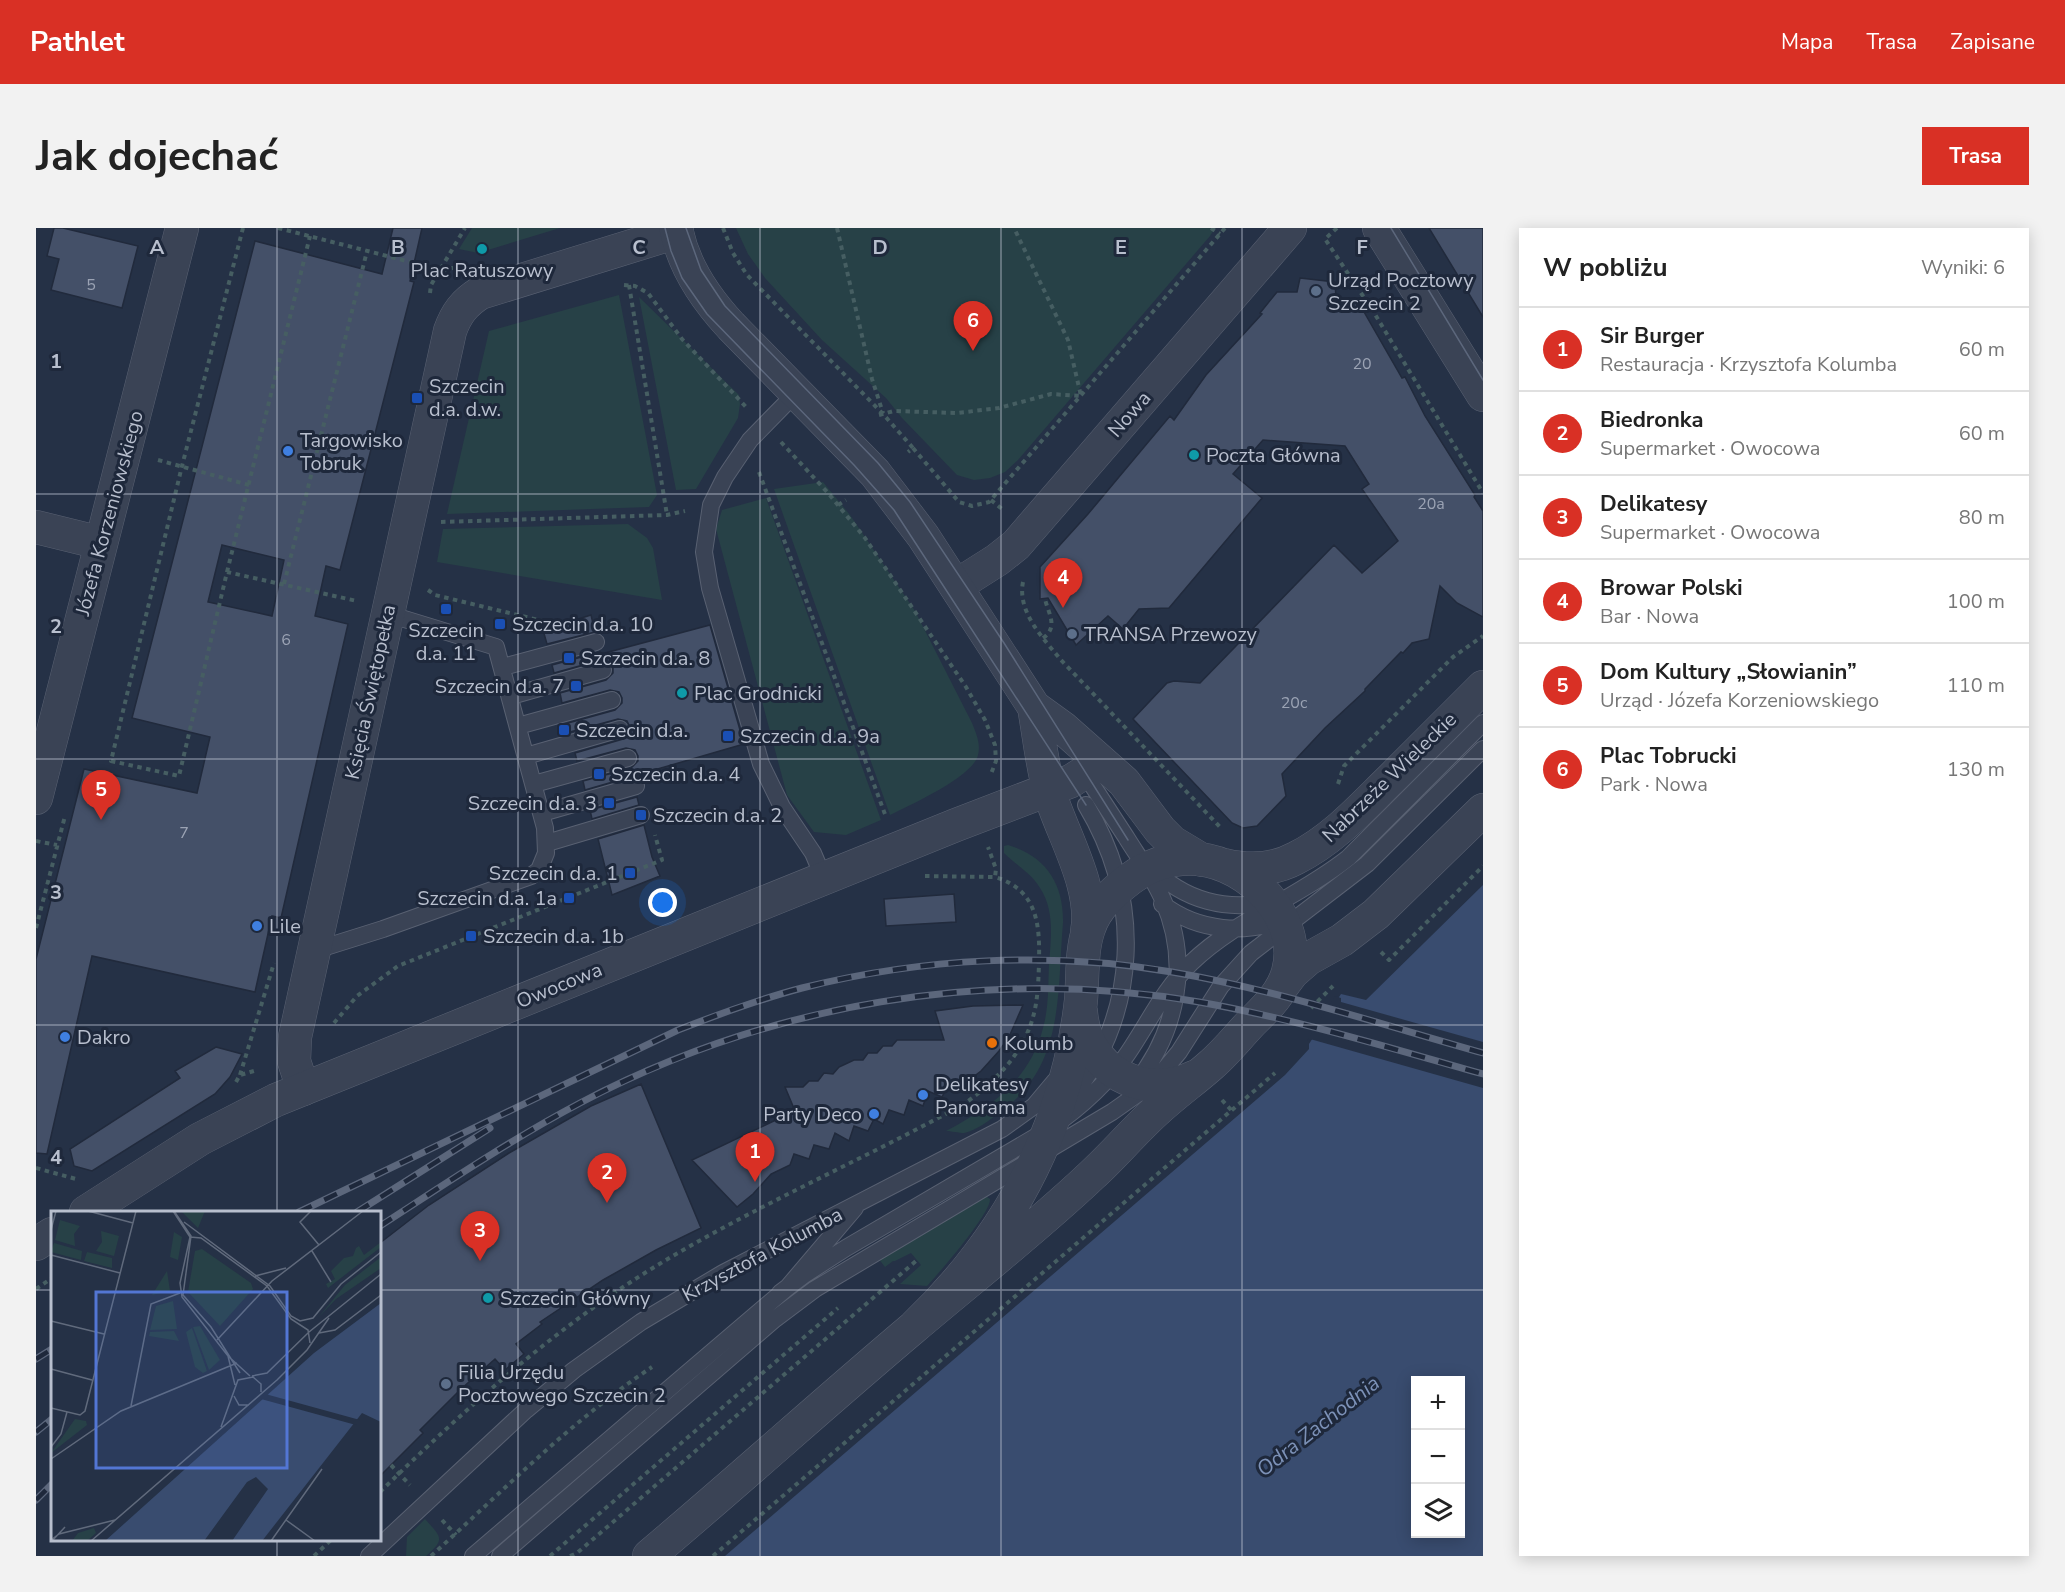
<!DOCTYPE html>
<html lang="pl">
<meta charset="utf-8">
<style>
body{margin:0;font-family:"Nunito Sans",sans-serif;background:#f2f2f2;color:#222}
.controls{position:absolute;right:18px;bottom:18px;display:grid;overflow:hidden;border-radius:0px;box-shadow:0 3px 15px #0003}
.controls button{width:54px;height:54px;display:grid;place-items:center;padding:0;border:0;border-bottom:2px solid #e0e0e0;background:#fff;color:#222;font:30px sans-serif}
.you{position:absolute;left:627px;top:675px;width:21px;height:21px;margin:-15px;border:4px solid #fff;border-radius:50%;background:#1a73e8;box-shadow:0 0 0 9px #1a73e833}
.badge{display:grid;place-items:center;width:39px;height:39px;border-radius:50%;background:#d93025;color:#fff;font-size:20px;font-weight:700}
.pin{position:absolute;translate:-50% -50px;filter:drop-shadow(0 2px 3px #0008)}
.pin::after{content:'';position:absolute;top:32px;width:21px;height:18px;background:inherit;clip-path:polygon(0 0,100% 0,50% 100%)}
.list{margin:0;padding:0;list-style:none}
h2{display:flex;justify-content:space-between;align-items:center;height:78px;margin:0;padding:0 24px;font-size:26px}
h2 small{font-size:20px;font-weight:400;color:#767676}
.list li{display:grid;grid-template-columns:39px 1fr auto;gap:18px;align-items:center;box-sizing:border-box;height:84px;padding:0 24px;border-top:2px solid #e0e0e0}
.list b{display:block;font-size:22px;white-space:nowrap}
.list p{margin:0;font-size:20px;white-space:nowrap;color:#767676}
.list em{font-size:20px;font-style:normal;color:#767676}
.icon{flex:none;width:33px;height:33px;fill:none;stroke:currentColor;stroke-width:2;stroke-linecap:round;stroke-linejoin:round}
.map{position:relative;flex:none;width:1447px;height:1328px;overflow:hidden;border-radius:0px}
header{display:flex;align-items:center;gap:36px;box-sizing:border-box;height:84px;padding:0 30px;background:#d93025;color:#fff}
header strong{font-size:28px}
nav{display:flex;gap:33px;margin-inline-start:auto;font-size:21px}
.intro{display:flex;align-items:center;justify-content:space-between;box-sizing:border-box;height:144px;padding:0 36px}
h1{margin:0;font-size:42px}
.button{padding:15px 27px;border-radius:0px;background:#d93025;color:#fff;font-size:21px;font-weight:700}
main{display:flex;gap:36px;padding:0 36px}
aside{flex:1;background:#fff;border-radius:0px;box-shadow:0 3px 15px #0003}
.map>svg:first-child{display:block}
.green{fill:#274147}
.water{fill:#394c6f;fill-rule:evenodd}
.pier{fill:#253146}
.building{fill:#445068;stroke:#212a3c;stroke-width:1.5;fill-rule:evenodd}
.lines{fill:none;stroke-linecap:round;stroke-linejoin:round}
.service-casing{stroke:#596172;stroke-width:18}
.minor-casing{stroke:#596172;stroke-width:34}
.tertiary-casing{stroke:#596172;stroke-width:34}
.path{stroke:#465e62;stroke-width:4;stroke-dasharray:4.5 4.5;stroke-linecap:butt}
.service{stroke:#3a4355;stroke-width:16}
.minor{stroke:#3a4355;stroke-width:33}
.tertiary{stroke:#3a4355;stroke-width:33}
.tram{stroke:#5c677c;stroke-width:1.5}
.rail-casing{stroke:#5c677c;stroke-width:7}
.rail{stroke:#1e283b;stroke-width:4.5;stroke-dasharray:14;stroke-linecap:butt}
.grid{fill:none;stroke:#b8bfce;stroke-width:1.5;stroke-opacity:0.55}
.culture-dot{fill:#0f9aa8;stroke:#1e283b;stroke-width:2}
.service-dot{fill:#5c6f8a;stroke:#1e283b;stroke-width:2}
.transit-dot{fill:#1a4fb4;stroke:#1e283b;stroke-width:2}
.shop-dot{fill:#3f7fe0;stroke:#1e283b;stroke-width:2}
.food-dot{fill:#e8710a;stroke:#1e283b;stroke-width:2}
.labels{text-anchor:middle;stroke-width:6;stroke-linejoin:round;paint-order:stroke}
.number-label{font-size:16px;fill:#9ba3b4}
.poi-label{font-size:20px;fill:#b8bfce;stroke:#1e283b;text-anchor:start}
.street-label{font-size:20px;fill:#b8bfce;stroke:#1e283b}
.water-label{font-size:21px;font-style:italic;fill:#7c91b7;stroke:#1e283b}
.inset-road{fill:none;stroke:#606a7c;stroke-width:1.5}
.view{fill:#5376d4;fill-opacity:0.15;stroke:#5376d4;stroke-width:3}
.inset-edge{fill:none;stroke:#b8bfce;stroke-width:3}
.grid-label{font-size:20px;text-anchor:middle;font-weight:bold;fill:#b8bfce;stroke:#1e283b;stroke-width:6;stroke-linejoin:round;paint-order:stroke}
</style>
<header>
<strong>Pathlet</strong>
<nav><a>Mapa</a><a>Trasa</a><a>Zapisane</a></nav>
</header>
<div class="intro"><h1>Jak dojechać</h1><a class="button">Trasa</a></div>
<main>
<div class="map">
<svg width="1447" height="1328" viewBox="0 0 1447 1328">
<rect width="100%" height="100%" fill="#253146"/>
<path class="green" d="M436 0H524L442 25 423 21Z
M700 0H1179L1174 8 982 232 969 244 954 250 938 252 921 247 866 190 850 170 786 112 729 50 712 26Z
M583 67 621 267 613 279 411 286 453 103Z
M603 69 703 167 704 176 702 190 660 261 640 262Z
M787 254 814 287 879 383 936 495C940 505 945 516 942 527 937 549 874 577 854 587L738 261Z
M730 270 845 592 810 607 778 604 751 567 680 301 686 282Z
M592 296 611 310 617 320 626 372 401 334 407 301Z
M972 617C1010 628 1028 656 1027 695 1021 764 1029 839 964 884 955 891 940 903 928 905 923 905 915 903 910 903 955 879 994 852 1007 800 1013 779 1012 757 1013 736 1015 710 1019 683 1004 660 995 645 980 637 968 625V618Z
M951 969 954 971C955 985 903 1045 891 1058L864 1056 885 1037 875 1025 859 1033H857L849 1039 842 1030 946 970Z
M389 1291C405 1309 410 1311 390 1328H370L371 1309Z"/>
<path class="water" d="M1447 657V1328H689L1249 847 1273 821V816L1305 766 1330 772ZM1380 1152H1424V1306H1380Z"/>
<path class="pier" d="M1299 768 1305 770V774L1447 814V860L1274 811 1273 814 1271 813Z"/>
<path class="building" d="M18 0H27L102 18 86 80 15 62 23 31 11 28Z
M357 0H386L374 53 378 54 304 342 290 338 279 388 312 396 245 690 236 688 219 764 56 728 11 926 0 925V731L48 541 161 565 174 509 96 490 219 13 346 46ZM186 317 248 332 236 388 172 374Z
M1393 0H1447V89Z
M1264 50 1299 54 1300 70H1320L1366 150 1369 149 1389 188 1439 267 1438 269 1447 283V389L1421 375 1404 358 1393 411 1376 415 1367 425 1365 424 1329 461V463L1289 500 1246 546 1250 568 1221 598 1207 600 1196 595 1097 491 1131 455 1138 453 1164 455 1298 317 1326 345 1362 313 1326 261 1333 256 1309 218 1227 212 1197 246 1226 270 1133 380 1103 381 1087 401 1072 388 1040 417 1012 370 1004 371V339L1052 286 1134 188 1138 192 1170 147 1226 86 1224 85 1241 64H1261Z
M555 387 559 404 511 416 507 402Z
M674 397 708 516 549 562 547 553 595 540 602 533V528L599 522 590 520 541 533 539 525 587 511 592 508 594 499 591 493 582 491 534 504 532 495 579 482 586 475V470L583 464 574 462 526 475 524 465 570 452 577 445V440L574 434 565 432 518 445 516 437 564 424 565 426Z
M601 569 603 577 556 591 554 582Z
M608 597 616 629 624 648 576 667 562 611Z
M918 666 920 694 850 698 848 671Z
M987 777 973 809 963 823 945 843 924 859 914 853 906 869 892 863 887 878 873 872 868 887 853 882 847 896 838 891 832 903 818 898 813 913 799 905 793 921 778 917 773 931 758 926 754 937 735 946 717 966 701 979 656 932 759 883 749 859H767L773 853H782L788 845 797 846 803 839 818 832H827L832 825H841L847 818H856L861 812H908L899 783 937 778Z
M180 819 206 826 194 849 179 866 56 943 38 938 34 921 144 850 139 843Z
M605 856 665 1000 620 1022 567 1052 504 1094 506 1096 480 1116 488 1126 469 1142 459 1131 425 1161 384 1202 387 1205 344 1248V1015L393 977 473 925 555 878Z"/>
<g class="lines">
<defs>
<path id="service" d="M760 165 714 212 689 249 675 277 668 324 674 360 725 536 746 579 777 625 788 651
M467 439 560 414
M475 468 567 442
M482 498 576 472
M490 528 584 501
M1045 540C1060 563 1075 586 1090 609 1103 630 1117 649 1127 672 1155 735 1141 804 1099 856
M498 556 592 530
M506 585 600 558
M511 615 605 587
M1115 639C1148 673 1191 684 1237 673
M1126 676C1163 704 1209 707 1252 690
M277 723 347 701 495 648 503 642 510 625 509 600 460 419 352 386
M1033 873C1104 785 1107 672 1050 577
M744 1065 768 1047 810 1020 1013 901C1044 880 1071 856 1092 825 1113 794 1128 761 1155 735 1201 691 1263 669 1312 630L1447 495
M333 1328 490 1182 538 1142 605 1094 687 1045 966 901 998 878 1019 853
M437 1328 751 1060 819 980
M464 1328 739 1091 779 1061 1076 884 1103 865 1128 842 1143 824 1185 758 1215 725 1331 636 1447 521"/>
<path id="minor" d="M1343 0 1447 167
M0 299 65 315
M920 358 961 332 980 317 1254 0
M0 570 146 0
M267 861 258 833 259 809 414 103C420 86 428 75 444 65L641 4"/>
<path id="tertiary" d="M640 0C647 38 669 70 695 98L839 245 887 308 998 479 1027 500 1088 554 1124 602 1136 614 1166 632
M998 479C1003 507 1006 538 1014 566 1027 608 1059 659 1051 704
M1188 637C1213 643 1238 642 1260 630 1298 611 1326 579 1356 550 1386 520 1417 489 1447 459
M1247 757 1256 745 1272 731 1306 712 1340 686 1447 582
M1045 784C1049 841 1107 874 1158 849
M50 984 164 911 240 872 920 597 1035 553 1065 534
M0 1016 16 1006
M613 1328C702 1253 788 1175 877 1100 937 1049 999 1001 1056 947 1078 927 1097 904 1119 884 1137 867 1157 853 1175 837 1189 825 1201 810 1214 796 1229 781 1246 766 1252 744 1267 691 1214 636 1162 631 1137 629 1114 636 1094 651 1077 664 1060 679 1053 700 1045 722 1047 749 1045 772 1041 810 1032 847 1020 883 991 966 942 1038 879 1098"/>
</defs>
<use href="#service" class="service-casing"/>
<use href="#minor" class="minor-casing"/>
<use href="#tertiary" class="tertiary-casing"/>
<path class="path" d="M207 0 146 238 75 533 143 548 191 344 321 373
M242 0 382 36 403 44 420 39
M687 0 697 25 711 47 847 186 877 220 872 224
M801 0 836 151 847 185
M1175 0 1184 6
M1301 0 1289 11 1337 83 1447 265
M588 57 599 58 612 65 646 111 712 181
M593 57 631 287
M394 65 395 57 429 0
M843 187 858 183 921 185 963 180 1015 166 1045 168 1032 112 978 0
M745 214 792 265 829 310 930 459 949 492 959 517 960 533 955 546
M877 220 923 274 936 278 953 274 1189 0
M122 232 213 257
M723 244 850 589
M955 272 966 281
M802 277 810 272
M405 294 631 287 649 283
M191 344 274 8
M987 354C981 384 1007 410 1025 432L1185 600
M248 356 331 23
M392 362 399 367 523 397
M1007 410C1023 399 1012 385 1009 371
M1302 556 1308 538 1417 429 1447 408
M0 613 21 617
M889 648 959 649
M0 700 29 588
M1345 724 1353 732 1447 638
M1275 780 1297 758
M298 795 321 768 362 738 626 632 619 607
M204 847 238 735
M200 854 204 847 218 843
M1186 872 1196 883
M0 940 40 951
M0 1061 16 1050
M355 1237 374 1257
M344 1264C431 1179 524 1095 630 1032 726 975 830 930 928 876 949 861 969 843 983 821 1001 791 1002 768 1003 734 1004 695 1001 662 959 649L960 641 952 619
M406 1292 420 1307
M278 1328 295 1312
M395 1328C467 1263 535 1193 616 1139
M514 1328 802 1080
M534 1328 541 1325 880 1033
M677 1328 1239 845"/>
<use href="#service" class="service"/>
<use href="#minor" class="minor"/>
<use href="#tertiary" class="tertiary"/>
<path class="tram" d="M629 0 635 23 646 50 671 86 818 237 858 282 1050 577
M650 0 665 42 689 78 842 235 874 274 968 415 1092 612
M1355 0 1447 152"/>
<defs>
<path id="rail" d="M263 984 642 802C683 786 724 771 766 760 885 730 1015 723 1136 744 1241 762 1344 796 1447 825
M321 984 454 900
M344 998C409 956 474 912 544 875 732 776 952 738 1163 774 1260 791 1353 820 1447 846
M0 1131 16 1121
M0 1204 16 1191
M0 1272 16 1256"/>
</defs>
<use href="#rail" class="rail-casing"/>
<use href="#rail" class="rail"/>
</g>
<path class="grid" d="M241 0V984M482 0V1328M724 0V1328M965 0V1328M1206 0V1328M0 266H1447M0 531H1447M0 797H1447M0 1062H16M344 1062H1447M241 1312V1328"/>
<g class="culture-dot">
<circle cx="446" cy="21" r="6"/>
<circle cx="1158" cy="227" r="6"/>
<circle cx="646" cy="465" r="6"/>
<circle cx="452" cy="1070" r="6"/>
</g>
<g class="service-dot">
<circle cx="1280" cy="63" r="6"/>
<circle cx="1036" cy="406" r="6"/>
<circle cx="410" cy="1156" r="6"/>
</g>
<g class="transit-dot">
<rect x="375" y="164" width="12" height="12" rx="3"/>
<rect x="404" y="375" width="12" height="12" rx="3"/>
<rect x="458" y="390" width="12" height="12" rx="3"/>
<rect x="527" y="424" width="12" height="12" rx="3"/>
<rect x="534" y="452" width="12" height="12" rx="3"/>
<rect x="522" y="496" width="12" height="12" rx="3"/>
<rect x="686" y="502" width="12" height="12" rx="3"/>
<rect x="557" y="540" width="12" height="12" rx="3"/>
<rect x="567" y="569" width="12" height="12" rx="3"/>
<rect x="599" y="581" width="12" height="12" rx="3"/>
<rect x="588" y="639" width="12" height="12" rx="3"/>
<rect x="527" y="664" width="12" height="12" rx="3"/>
<rect x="429" y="702" width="12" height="12" rx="3"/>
</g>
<g class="shop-dot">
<circle cx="252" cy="223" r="6"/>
<circle cx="221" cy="698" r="6"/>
<circle cx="29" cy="809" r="6"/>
<circle cx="887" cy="867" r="6"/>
<circle cx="838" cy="886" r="6"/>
</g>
<circle class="food-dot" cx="956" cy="815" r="6"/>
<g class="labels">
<g class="number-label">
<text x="55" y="62">5</text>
<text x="1326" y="141">20</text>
<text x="1395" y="281">20a</text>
<text x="250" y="417">6</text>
<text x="1258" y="480">20c</text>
<text x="148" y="610">7</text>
</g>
<g class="poi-label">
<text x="446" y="49" text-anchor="middle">Plac Ratuszowy</text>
<text x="1292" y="59">Urząd Pocztowy<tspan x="1292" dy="23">Szczecin 2</tspan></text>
<text x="393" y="165">Szczecin<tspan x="393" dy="23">d.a. d.w.</tspan></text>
<text x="264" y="219">Targowisko<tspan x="264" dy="23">Tobruk</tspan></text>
<text x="1170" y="234">Poczta Główna</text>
<text x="476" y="403">Szczecin d.a. 10</text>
<text x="410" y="409" text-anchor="middle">Szczecin<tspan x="410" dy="23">d.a. 11</tspan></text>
<text x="1048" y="413">TRANSA Przewozy</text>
<text x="545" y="437">Szczecin d.a. 8</text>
<text x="528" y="465" text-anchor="end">Szczecin d.a. 7</text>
<text x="658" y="472">Plac Grodnicki</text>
<text x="540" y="509">Szczecin d.a.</text>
<text x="704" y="515">Szczecin d.a. 9a</text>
<text x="575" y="553">Szczecin d.a. 4</text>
<text x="561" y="582" text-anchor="end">Szczecin d.a. 3</text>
<text x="617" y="594">Szczecin d.a. 2</text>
<text x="582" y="652" text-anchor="end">Szczecin d.a. 1</text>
<text x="521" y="677" text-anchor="end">Szczecin d.a. 1a</text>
<text x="233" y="705">Lile</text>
<text x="447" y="715">Szczecin d.a. 1b</text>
<text x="41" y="816">Dakro</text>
<text x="968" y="822">Kolumb</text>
<text x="899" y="863">Delikatesy<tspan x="899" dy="23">Panorama</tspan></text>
<text x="826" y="893" text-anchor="end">Party Deco</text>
<text x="464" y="1077">Szczecin Główny</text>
<text x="422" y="1151">Filia Urzędu<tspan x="422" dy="23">Pocztowego Szczecin 2</tspan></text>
</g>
<g class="street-label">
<text transform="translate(1093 186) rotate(-49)" y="7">Nowa</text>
<text transform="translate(73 285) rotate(-75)" y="7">Józefa Korzeniowskiego</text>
<text transform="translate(334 464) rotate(-78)" y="7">Księcia Świętopełka</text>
<text transform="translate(1353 549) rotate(-44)" y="7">Nabrzeże Wieleckie</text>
<text transform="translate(523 757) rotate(-22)" y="7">Owocowa</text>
<text transform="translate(726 1026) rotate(-28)" y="7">Krzysztofa Kolumba</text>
</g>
<g class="water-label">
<text transform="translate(1282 1198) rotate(-38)" y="7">Odra Zachodnia</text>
</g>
</g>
<g transform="translate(15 983)">
<rect width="330" height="330" fill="#253146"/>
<path d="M130 0H154L147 17ZM9 9 29 15 23 23 24 35 4 29ZM50 20 68 25 63 45 45 40 51 31ZM123 21 131 26 127 49 119 46ZM330 31V36L277 77 275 73 284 68 280 60 293 47 302 45 305 37 308 35 313 44ZM3 32 31 40 30 49 0 41ZM151 38 200 72 202 78 169 115 137 81 144 40ZM36 41 61 47V57L33 50ZM330 46V57L285 88 267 107 294 74ZM116 60 119 80 101 84ZM122 90 126 118 99 119 105 95ZM149 115 169 149 158 159 142 116ZM141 117 156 160 152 162 144 156 135 121ZM123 120 128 130 98 125 99 121ZM24 208 35 210 36 214 0 242ZM43 317 45 322 36 330H21L27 322Z" fill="#274147"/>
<path d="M330 92V211L311 202 211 330H181L217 278 205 266 196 271 153 330H54L263 142Z" fill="#394c6f"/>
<path d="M214 182 218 184 309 209 305 214 210 188Z" fill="#253146"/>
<path class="inset-road" d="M37 0 82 12M122 0 139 26 129 72 131 86 177 145 199 165M123 0 140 25 132 84 160 116 189 162M260 0 249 11 268 34M133 11 219 75 240 105 249 110 262 107 290 73 330 41M0 19 5 0M139 26 150 27 216 75 240 108 257 119 259 132M261 40 280 71M0 44 69 62M204 65 235 57M0 110 53 123M268 122 284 119 330 84M166 129 221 70 312 0M177 145 184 174M0 158 41 169M201 165 216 162 258 121 330 63M183 185 188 194H198M80 195 100 93 129 82M0 197 29 204 34 200 85 0M170 216 187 169 202 166 210 173V181M0 236 10 223 16 201M0 248 70 200 186 152M235 309 264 330M0 329 8 323 64 309M1 330 14 316M40 330 226 169 256 139 278 107M220 330 271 258"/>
<path class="view" d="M45 81H236V257H45Z"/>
<rect width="330" height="330" class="inset-edge"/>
</g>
<g class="grid-label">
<text x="121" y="26">A</text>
<text x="362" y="26">B</text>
<text x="603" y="26">C</text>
<text x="844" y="26">D</text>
<text x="1085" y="26">E</text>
<text x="1326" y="26">F</text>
<text x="20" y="140">1</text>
<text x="20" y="405">2</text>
<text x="20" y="671">3</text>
<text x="20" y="936">4</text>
</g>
</svg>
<div class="controls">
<button>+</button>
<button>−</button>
<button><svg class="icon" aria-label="layers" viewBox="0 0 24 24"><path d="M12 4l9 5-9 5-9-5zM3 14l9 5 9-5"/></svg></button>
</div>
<div class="you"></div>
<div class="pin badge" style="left:719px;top:954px">1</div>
<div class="pin badge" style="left:571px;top:975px">2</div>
<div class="pin badge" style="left:444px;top:1033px">3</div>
<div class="pin badge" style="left:1027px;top:380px">4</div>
<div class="pin badge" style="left:65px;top:592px">5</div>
<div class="pin badge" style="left:937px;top:123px">6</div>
</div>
<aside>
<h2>W pobliżu<small>Wyniki: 6</small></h2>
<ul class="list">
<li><span class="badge">1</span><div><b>Sir Burger</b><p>Restauracja · Krzysztofa Kolumba</p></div><em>60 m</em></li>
<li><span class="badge">2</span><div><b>Biedronka</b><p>Supermarket · Owocowa</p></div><em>60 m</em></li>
<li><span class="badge">3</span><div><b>Delikatesy</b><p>Supermarket · Owocowa</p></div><em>80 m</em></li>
<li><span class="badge">4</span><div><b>Browar Polski</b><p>Bar · Nowa</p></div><em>100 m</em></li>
<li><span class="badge">5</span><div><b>Dom Kultury „Słowianin”</b><p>Urząd · Józefa Korzeniowskiego</p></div><em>110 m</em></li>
<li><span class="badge">6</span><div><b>Plac Tobrucki</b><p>Park · Nowa</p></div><em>130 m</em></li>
</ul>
</aside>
</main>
